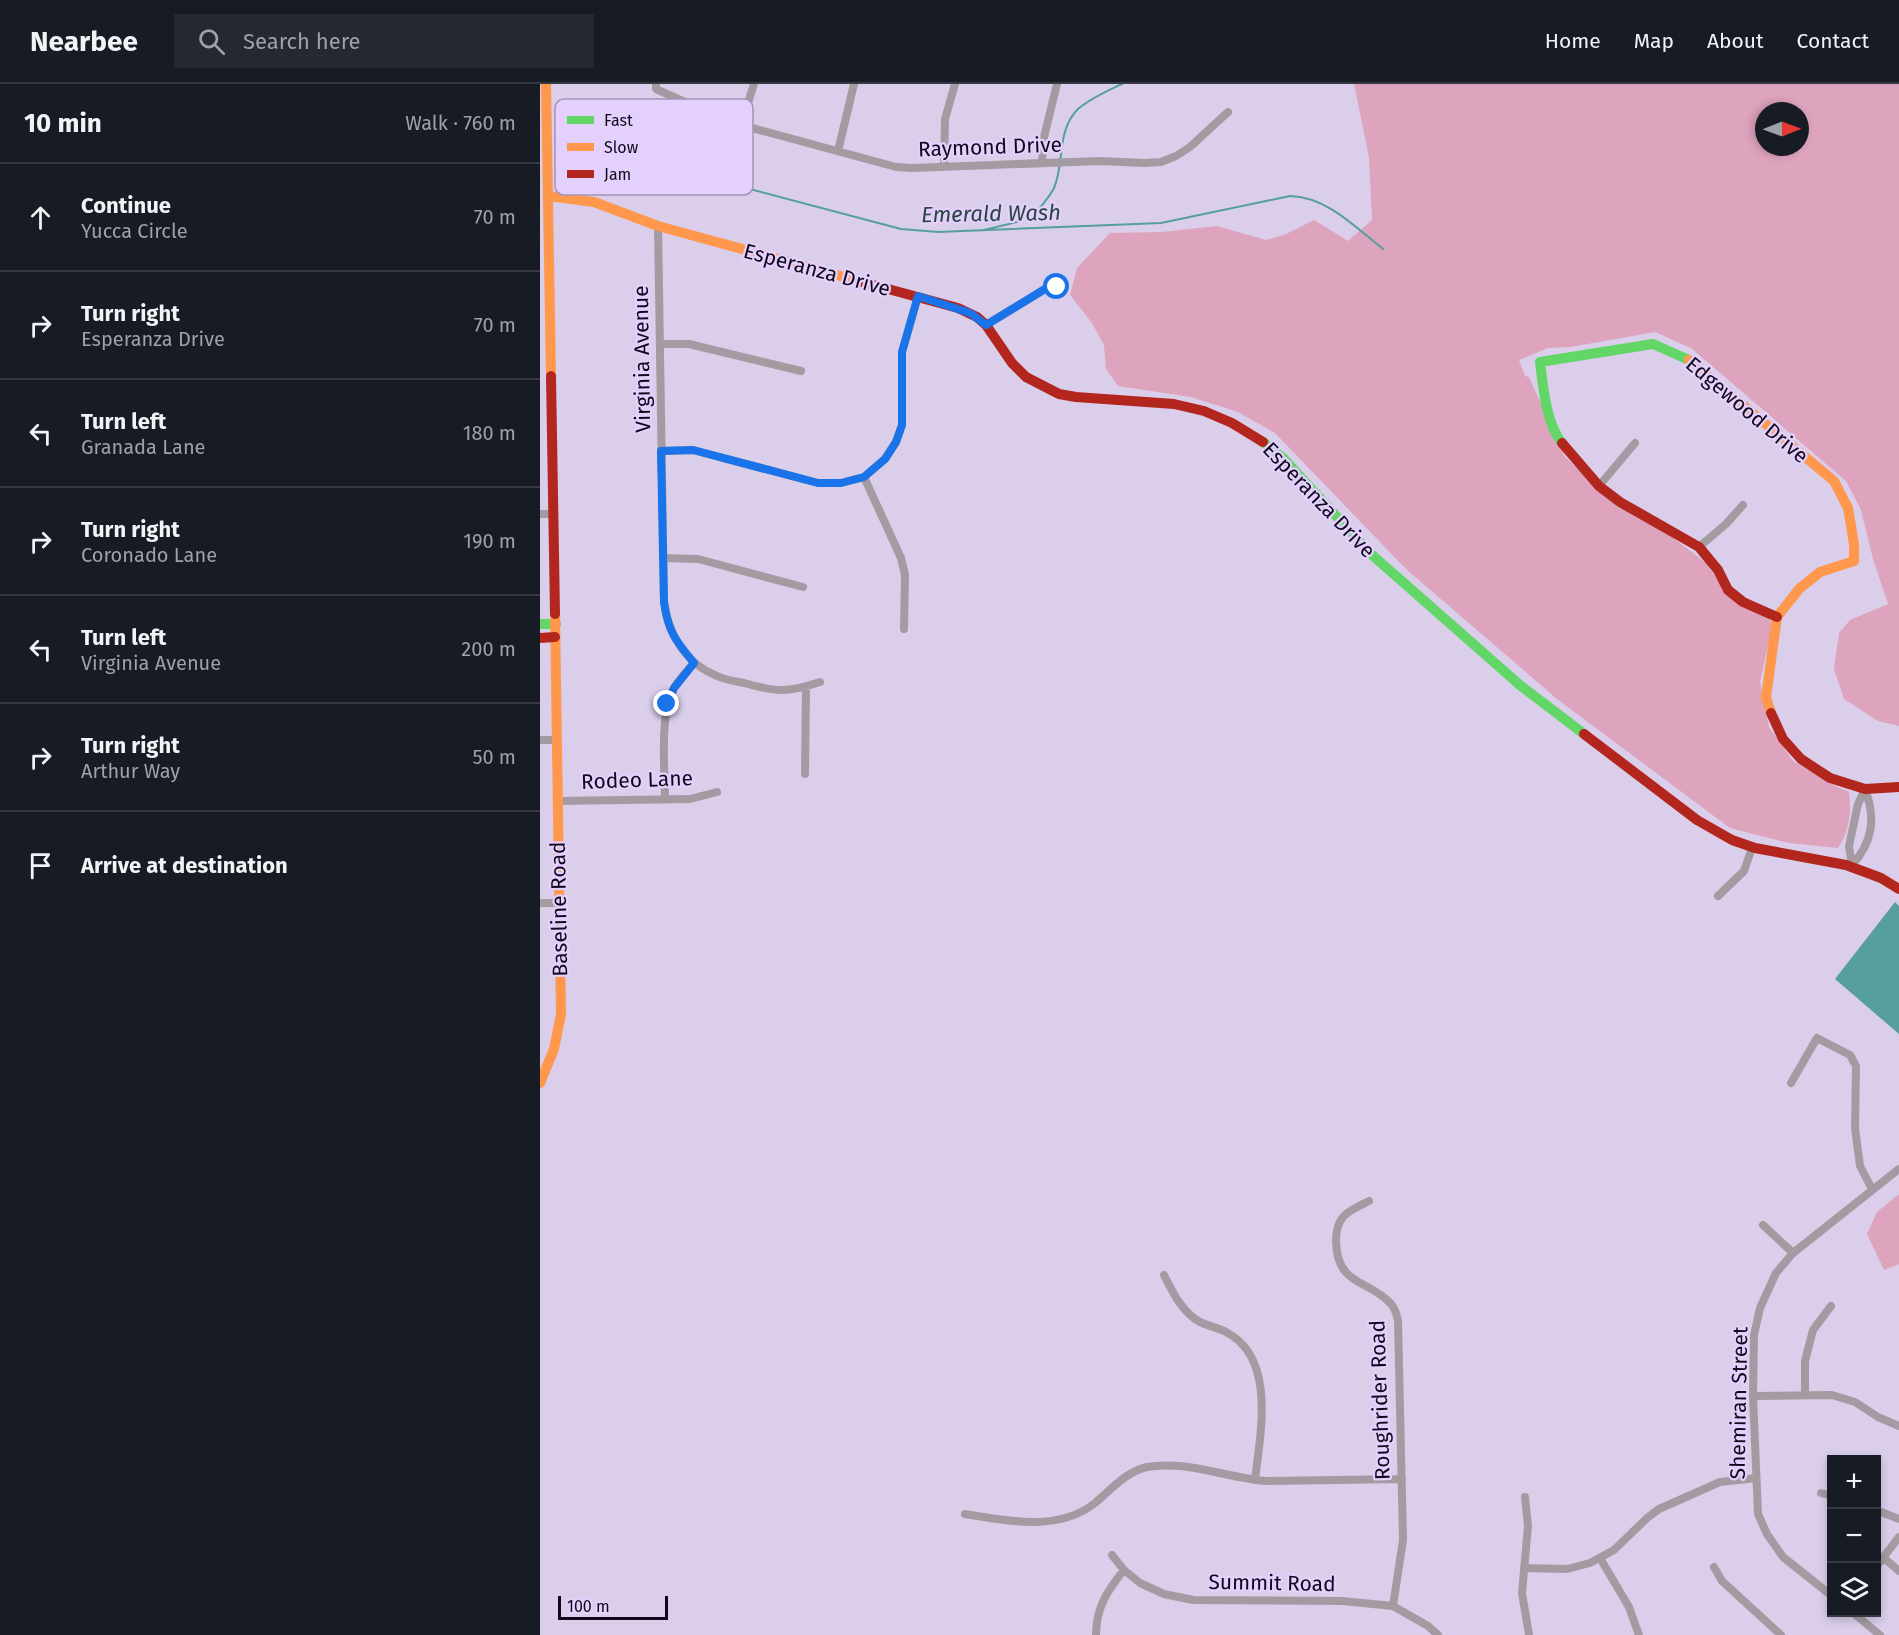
<!DOCTYPE html>
<meta charset="utf-8">
<style>
body{margin:0;font-family:"Fira Sans",sans-serif;background:#242831;color:#f1f3f6}
.controls{position:absolute;right:18px;bottom:18px;display:grid;overflow:hidden;border-radius:0px;box-shadow:0 3px 9px #0003}
.controls button{width:54px;height:54px;display:grid;place-items:center;padding:0;border:0;border-bottom:2px solid #363941;background:#171b24;color:#f1f3f6;font:30px sans-serif}
.compass{position:absolute;left:1215px;top:18px;width:54px;height:54px;border-radius:50%;background:#171b24;box-shadow:0 3px 9px #0003;rotate:89deg}
.scale{position:absolute;left:18px;bottom:15px;width:110px;box-sizing:border-box;padding-left:6px;border:3px solid #11081b;border-top:0;font-size:16px;line-height:21px;white-space:nowrap;color:#11081b;-webkit-text-stroke:4px #e3d0fd;paint-order:stroke}
.stop{position:absolute;width:18px;height:18px;margin:-14px;border:4px solid #1a73e8;border-radius:50%;background:#fff}
.stop.end{background:#1a73e8;border-color:#fff;box-shadow:0 2px 6px #0008}
.list{margin:0;padding:0;list-style:none}
h2{display:flex;justify-content:space-between;align-items:center;height:78px;margin:0;padding:0 24px;font-size:26px}
h2 small{font-size:20px;font-weight:400;color:#9ea1a6}
.list li{display:grid;grid-template-columns:39px 1fr auto;gap:18px;align-items:center;box-sizing:border-box;height:108px;padding:0 24px;border-top:2px solid #363941}
.list b{display:block;font-size:22px;white-space:nowrap}
.list p{margin:0;font-size:20px;white-space:nowrap;color:#9ea1a6}
.list em{font-size:20px;font-style:normal;color:#9ea1a6}
.icon{flex:none;width:33px;height:33px;fill:none;stroke:currentColor;stroke-width:2;stroke-linecap:round;stroke-linejoin:round}
.map{position:relative;flex:none;width:1359px;height:1551px;overflow:hidden}
header{display:flex;align-items:center;gap:36px;box-sizing:border-box;height:84px;padding:0 30px;background:#171b24;border-bottom:2px solid #363941}
header strong{font-size:28px}
nav{display:flex;gap:33px;margin-inline-start:auto;font-size:21px}
.search{width:420px;height:54px;background:#242831;display:flex;align-items:center;gap:15px;box-sizing:border-box;padding:0 21px;border-radius:0px;color:#9ea1a6;font-size:22px}
main{display:flex}
aside{flex:1;background:#171b24}
.map>svg:first-child{display:block}
.green{fill:#dea3bd;fill-rule:evenodd}
.water{fill:#569e9f}
.lines{fill:none;stroke-linecap:round;stroke-linejoin:round}
.stream{stroke:#569e9f;stroke-width:2}
.street{stroke:#a49ba2;stroke-width:8}
.fast{stroke:#63d668;stroke-width:10}
.slow{stroke:#ff974d;stroke-width:10}
.jam{stroke:#b3261e;stroke-width:10}
.route{stroke:#1a73e8;stroke-width:8}
.labels{text-anchor:middle;stroke-width:4.5;stroke-linejoin:round;paint-order:stroke}
.street-label{font-size:21px;fill:#11081b;stroke:#e3d0fd}
.water-label{font-size:22px;font-style:italic;fill:#284642;stroke:#e3d0fd}
.key{fill:#e3d0fd;stroke:#a494b9;stroke-width:1.5}
.key-label{font-size:16px;fill:#11081b}
</style>
<header>
<strong>Nearbee</strong>
<div class="search"><svg class="icon" aria-label="search" viewBox="0 0 24 24"><circle cx="10" cy="10" r="6"/><path d="M15 15l6 6"/></svg>Search here</div>
<nav><a>Home</a><a>Map</a><a>About</a><a>Contact</a></nav>
</header>
<main>
<aside>
<h2>10 min<small>Walk · 760 m</small></h2>
<ul class="list">
<li><svg class="icon" aria-label="ahead" viewBox="0 0 24 24"><path d="M12 20V5M6 11l6-6 6 6"/></svg><div><b>Continue</b><p>Yucca Circle</p></div><em>70 m</em></li>
<li><svg class="icon" aria-label="right" viewBox="0 0 24 24"><path d="M7 20v-9h11M14 6l5 5-5 5"/></svg><div><b>Turn right</b><p>Esperanza Drive</p></div><em>70 m</em></li>
<li><svg class="icon" aria-label="left" viewBox="0 0 24 24"><path d="M17 20v-9H6M10 6l-5 5 5 5"/></svg><div><b>Turn left</b><p>Granada Lane</p></div><em>180 m</em></li>
<li><svg class="icon" aria-label="right" viewBox="0 0 24 24"><path d="M7 20v-9h11M14 6l5 5-5 5"/></svg><div><b>Turn right</b><p>Coronado Lane</p></div><em>190 m</em></li>
<li><svg class="icon" aria-label="left" viewBox="0 0 24 24"><path d="M17 20v-9H6M10 6l-5 5 5 5"/></svg><div><b>Turn left</b><p>Virginia Avenue</p></div><em>200 m</em></li>
<li><svg class="icon" aria-label="right" viewBox="0 0 24 24"><path d="M7 20v-9h11M14 6l5 5-5 5"/></svg><div><b>Turn right</b><p>Arthur Way</p></div><em>50 m</em></li>
<li><svg class="icon" aria-label="arrive" viewBox="0 0 24 24"><path d="M6 21V4h12l-3 4 3 4H6"/></svg><div><b>Arrive at destination</b></div></li>
</ul>
</aside>
<div class="map">
<svg width="1359" height="1551" viewBox="0 0 1359 1551">
<rect width="100%" height="100%" fill="#daceeb"/>
<path class="green" d="M814 0H1359V642L1338 637 1304 615 1294 585 1299 549 1310 536 1348 520 1333 475 1321 426 1306 397 1151 264 1115 248 1031 263 1008 264 979 276 985 292 989 293 1025 373 1064 409 1119 443 1166 479 1185 506 1229 533 1232 543 1220 598 1229 643 1253 677 1295 702 1309 708C1312 726 1309 749 1298 764L1249 759 1190 744 1017 615 866 485 735 349 698 328 651 313 578 302 566 285 564 261 552 239 530 211 537 184 570 149 622 148 677 142 726 156 744 151 774 136 808 157 832 136 829 73ZM1224 27H1260V63H1224Z
M1359 1110V1180L1344 1186 1327 1150 1337 1128Z"/>
<path class="water" d="M1355 818 1359 822V950L1295 895Z"/>
<g class="lines">
<path class="stream" d="M25 30 155 89 176 96 361 145 398 148 621 139 750 112C787 113 815 143 843 165
M498 126C504 119 510 112 514 104 525 78 516 47 538 25 551 14 567 7 582 0
M444 146 481 137"/>
<path class="street" d="M116 0V5L180 34 201 41 356 83 373 84 559 77 604 79 621 78 636 72 650 63 688 28
M201 41 214 0
M298 67 314 0
M502 79 504 53 517 0
M404 83 405 35 415 0
M118 142 124 518C128 550 145 579 177 592 185 596 195 597 204 599 236 608 247 609 280 598
M446 241 505 205 517 203
M120 260H149L261 287
M121 367 153 366 278 399H301L324 393 345 375 356 358 362 341V268L378 212
M324 393 361 474 365 491 364 545
M1059 402 1095 359
M0 430H12
M1159 463 1186 440 1203 421
M123 474 158 475 263 503
M0 656H16
M265 690 266 603
M125 716C125 685 119 631 134 604 139 595 147 587 154 579
M17 717 150 715 177 708
M1312 781C1333 758 1336 734 1325 705
M1312 781 1309 762 1318 720 1325 705
M1178 812 1204 787 1212 764
M0 819H19
M1251 999 1277 954 1310 971 1316 982 1315 1044 1320 1082 1332 1105
M829 1117C809 1127 796 1131 796 1157 797 1203 829 1195 851 1220 855 1225 857 1231 858 1237L863 1456 853 1522
M1223 1141 1253 1169
M624 1191C633 1209 642 1228 660 1238 669 1242 678 1244 686 1248 737 1274 720 1351 715 1396
M1265 1311V1277L1273 1246 1291 1222
M1213 1312 1292 1311 1315 1318 1338 1333 1359 1342
M1281 1409 1292 1412
M985 1413 988 1442 982 1509 989 1551
M1336 1426 1359 1435
M425 1430C466 1437 519 1448 555 1419 571 1406 585 1388 607 1383 647 1376 687 1394 726 1397L862 1395
M572 1471 584 1486 600 1499 624 1510 653 1516 802 1517 853 1522 888 1542 898 1551
M1060 1474 1089 1523 1099 1551
M1344 1474 1359 1487
M1174 1483 1182 1497 1241 1551
M1336 1483 1359 1453
M984 1484 1027 1485 1050 1479 1074 1466 1107 1434 1119 1425 1180 1398 1216 1394
M1292 1512 1243 1473 1227 1450 1218 1430 1213 1312 1214 1251 1220 1224 1236 1189 1253 1169 1359 1085
M1312 1528 1340 1551
M556 1551C556 1524 567 1507 584 1486"/>
<path class="fast" d="M723 358 743 374 831 470 981 602 1044 650
M1022 359C1006 340 1003 302 1000 278L1113 260 1149 276
M0 540H16"/>
<path class="slow" d="M6 0 11 292
M8 112 54 118 118 142 315 196
M1149 276 1294 397 1308 424 1314 460V477L1280 488 1259 505 1237 533 1226 613 1231 629
M0 999 14 965 21 930 15 530"/>
<path class="jam" d="M315 196 418 224 437 233 446 241 472 279 486 293 519 310 536 313 634 320 664 327 692 339 723 358
M11 292 15 530
M1022 359 1059 402 1080 418 1159 463 1178 486 1188 506 1203 518 1237 533
M0 554 15 553
M1231 629 1243 655 1261 675 1290 694 1325 705 1359 703
M1044 650 1157 736 1192 756 1215 764 1306 781 1341 794 1359 805"/>
</g>
<g class="lines">
<path class="route" d="M127 620 134 604 154 579C135 556 128 547 124 518L121 367 153 366 278 399H301L324 393 345 375 356 358 362 341V268L378 212 430 229 446 241 505 205 517 203"/>
</g>
<g class="labels">
<g class="street-label">
<text transform="translate(450 63) rotate(-2)" y="7">Raymond Drive</text>
<text transform="translate(277 186) rotate(15)" y="7">Esperanza Drive</text>
<text transform="translate(102 275) rotate(-91)" y="7">Virginia Avenue</text>
<text transform="translate(1207 326) rotate(40)" y="7">Edgewood Drive</text>
<text transform="translate(779 416) rotate(46)" y="7">Esperanza Drive</text>
<text transform="translate(97 696) rotate(-2)" y="7">Rodeo Lane</text>
<text transform="translate(19 825) rotate(-91)" y="7">Baseline Road</text>
<text transform="translate(840 1316) rotate(-92)" y="7">Roughrider Road</text>
<text transform="translate(1199 1319) rotate(-89)" y="7">Shemiran Street</text>
<text transform="translate(732 1499) rotate(1)" y="7">Summit Road</text>
</g>
<g class="water-label">
<text transform="translate(451 129) rotate(-1)" y="8">Emerald Wash</text>
</g>
</g>
<rect x="15" y="15" width="198" height="96" rx="9" class="key"/>
<rect x="27" y="32" width="27" height="8" fill="#63d668"/>
<rect x="27" y="59" width="27" height="8" fill="#ff974d"/>
<rect x="27" y="86" width="27" height="8" fill="#b3261e"/>
<g class="key-label">
<text x="64" y="42">Fast</text>
<text x="64" y="69">Slow</text>
<text x="64" y="96">Jam</text>
</g>
</svg>
<div class="controls">
<button>+</button>
<button>−</button>
<button><svg class="icon" aria-label="layers" viewBox="0 0 24 24"><path d="M12 4l9 5-9 5-9-5zM3 14l9 5 9-5"/></svg></button>
</div>
<svg class="compass" viewBox="-18 -18 36 36"><path d="M0-13l5 13h-10z" fill="#e53935"/><path d="M0 13l5-13h-10z" fill="#9ea1a6"/></svg>
<div class="scale">100 m</div>
<div class="stop" style="left:517px;top:203px"></div>
<div class="stop end" style="left:127px;top:620px"></div>
</div>
</main>
